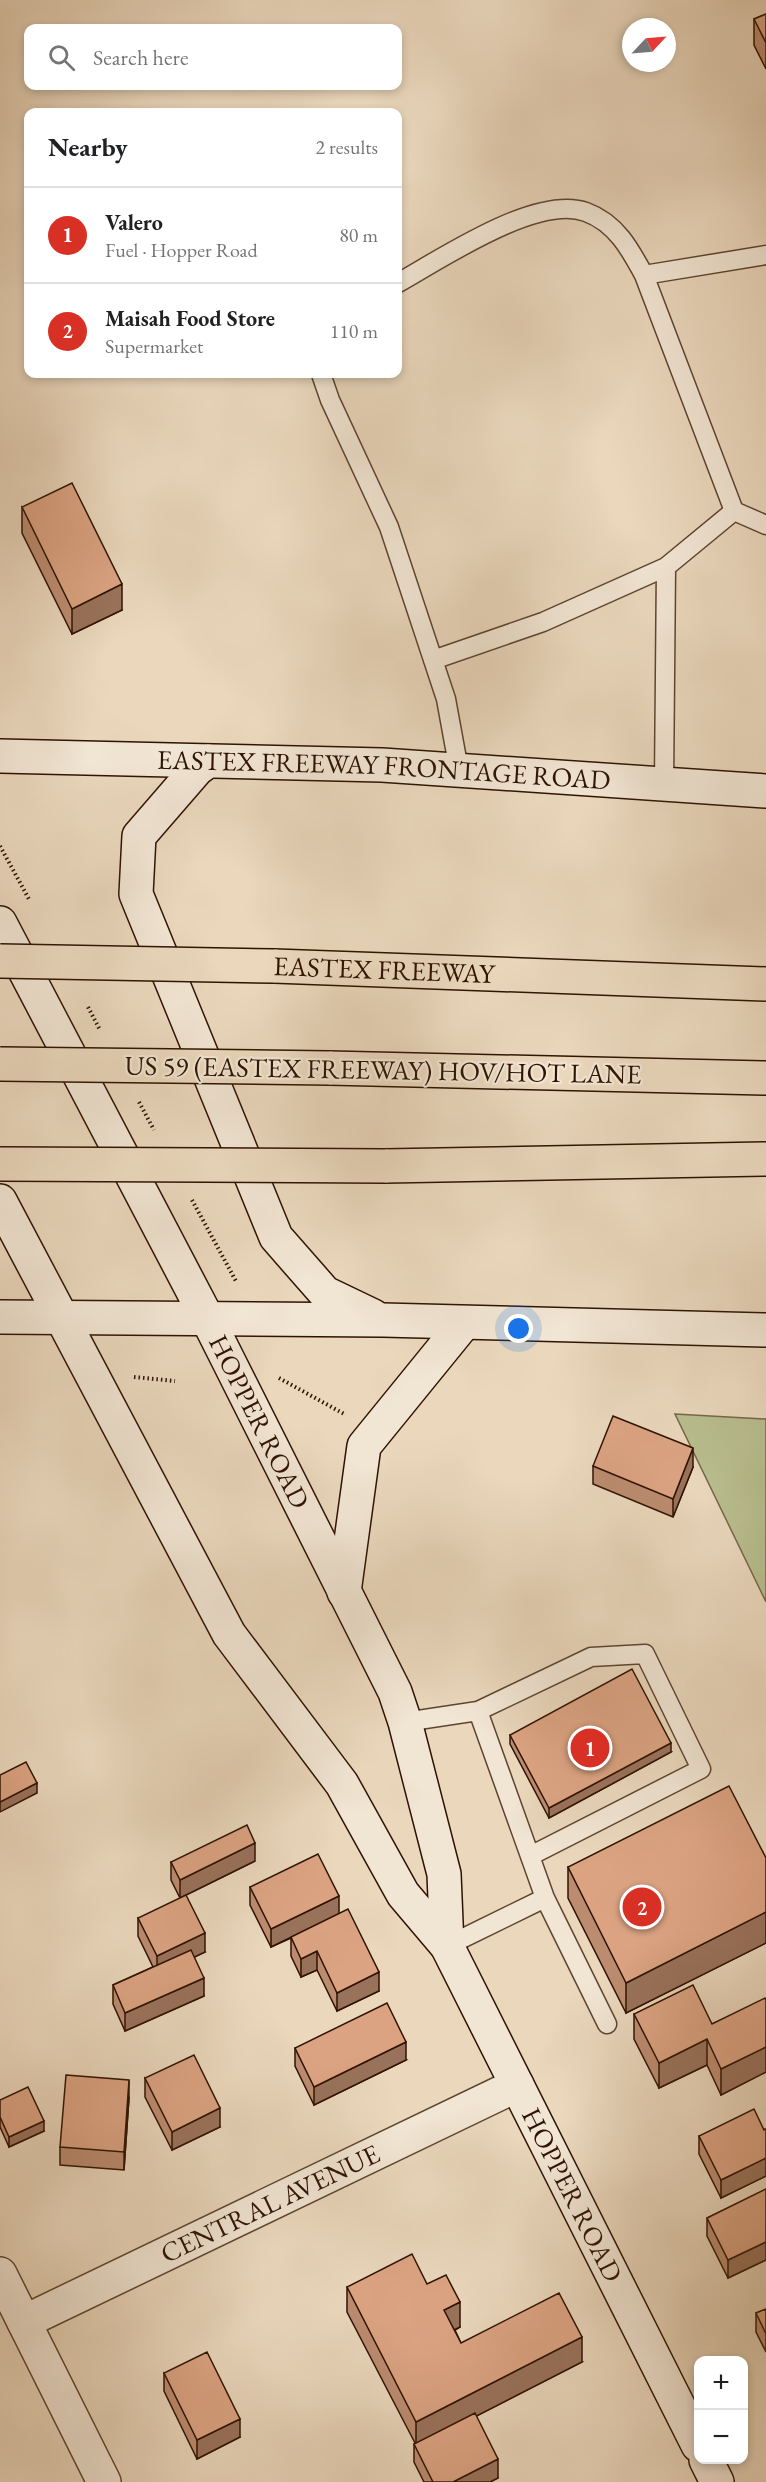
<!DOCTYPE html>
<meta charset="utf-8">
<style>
body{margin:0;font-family:"EB Garamond",serif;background:#f6f6f6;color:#202124}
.controls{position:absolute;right:18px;bottom:18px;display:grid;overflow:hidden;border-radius:12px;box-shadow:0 3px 9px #0003}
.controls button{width:54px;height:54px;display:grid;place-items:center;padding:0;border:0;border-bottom:2px solid #e0e0e0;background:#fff;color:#202124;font:30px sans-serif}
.compass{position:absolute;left:622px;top:18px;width:54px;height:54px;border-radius:50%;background:#fff;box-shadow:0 3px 9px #0003;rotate:64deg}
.you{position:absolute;left:519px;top:1329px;width:21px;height:21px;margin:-15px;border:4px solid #fff;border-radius:50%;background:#1a73e8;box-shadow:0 0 0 9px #1a73e833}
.badge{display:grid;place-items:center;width:39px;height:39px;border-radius:50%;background:#d93025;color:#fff;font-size:20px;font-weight:700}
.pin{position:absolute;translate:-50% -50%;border:3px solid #fff;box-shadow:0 2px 6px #0006}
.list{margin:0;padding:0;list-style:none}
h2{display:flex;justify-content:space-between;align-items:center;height:78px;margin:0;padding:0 24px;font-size:26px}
h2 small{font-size:20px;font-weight:400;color:#757577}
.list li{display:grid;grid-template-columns:39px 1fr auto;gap:18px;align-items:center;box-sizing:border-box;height:96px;padding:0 24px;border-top:2px solid #e0e0e0}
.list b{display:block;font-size:22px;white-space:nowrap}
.list p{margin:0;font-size:20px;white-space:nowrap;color:#757577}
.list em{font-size:20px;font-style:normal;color:#757577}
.icon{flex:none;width:33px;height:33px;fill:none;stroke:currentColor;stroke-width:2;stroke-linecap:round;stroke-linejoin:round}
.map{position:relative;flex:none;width:766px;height:2482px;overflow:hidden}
.search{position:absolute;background:#fff;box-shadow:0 3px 9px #0003;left:24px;top:24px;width:378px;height:66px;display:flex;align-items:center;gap:15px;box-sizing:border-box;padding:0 21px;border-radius:12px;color:#757577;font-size:22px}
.panel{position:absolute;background:#fff;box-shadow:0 3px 9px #0003;left:24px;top:108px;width:378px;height:270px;border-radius:12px}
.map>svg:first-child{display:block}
.green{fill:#b8be8f;stroke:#746848;stroke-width:1.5}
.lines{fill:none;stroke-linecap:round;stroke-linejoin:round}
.service-casing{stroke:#5e4430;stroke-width:21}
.minor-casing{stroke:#5e4430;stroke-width:36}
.secondary-casing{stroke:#2f1302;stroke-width:36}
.motorway-casing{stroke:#2f1302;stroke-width:36}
.path{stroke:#2f1302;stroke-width:4;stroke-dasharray:1.5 3;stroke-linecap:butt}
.service{stroke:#f1e5d3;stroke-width:18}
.minor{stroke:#f1e5d3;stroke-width:33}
.secondary{stroke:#f1e5d3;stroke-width:33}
.motorway{stroke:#ead7bc;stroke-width:33}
.motorway-bridge-casing{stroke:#2f1302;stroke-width:36;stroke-linecap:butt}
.motorway-bridge{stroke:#ead7bc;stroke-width:33}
.wall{fill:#bc8c70;stroke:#2f1302;stroke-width:1.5}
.shaded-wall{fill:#99725b;stroke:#2f1302;stroke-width:1.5}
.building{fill:#dba382;stroke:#2f1302;stroke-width:1.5}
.labels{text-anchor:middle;stroke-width:4.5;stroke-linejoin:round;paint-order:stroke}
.street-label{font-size:27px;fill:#2f1302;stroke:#f1e5d3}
</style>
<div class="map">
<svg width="766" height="2482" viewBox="0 0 766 2482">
<rect width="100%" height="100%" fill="#ead7bc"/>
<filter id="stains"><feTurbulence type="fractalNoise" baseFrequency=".00333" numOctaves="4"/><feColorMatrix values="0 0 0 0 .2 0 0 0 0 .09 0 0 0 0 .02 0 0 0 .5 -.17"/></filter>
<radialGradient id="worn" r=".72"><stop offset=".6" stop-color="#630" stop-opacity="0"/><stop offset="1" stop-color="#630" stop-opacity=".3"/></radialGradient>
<path class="green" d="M675 1414 766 1419V1602Z"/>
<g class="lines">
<defs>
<path id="service" d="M644 275 766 255
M398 283C441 259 537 194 586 212 616 223 630 249 644 275L734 511
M321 374 330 400 389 527 446 699 459 770
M433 660 543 622 666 567
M664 784 666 567 734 511 766 525
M478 1711 591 1657 645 1654 701 1769 530 1856
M405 1722 478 1711 545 1898 447 1946
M545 1898 607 2024"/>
<g id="minor">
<path d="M0 2274 104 2482"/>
<path id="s1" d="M24 2322 517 2085"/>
</g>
<g id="secondary">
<path id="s2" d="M0 756 382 765 766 791"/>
<path d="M208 761 197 769 139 836 136 894 276 1237 325 1293 373 1316"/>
<path id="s3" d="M0 923 207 1318 395 1692 405 1722 444 1874 447 1946"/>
<path id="s4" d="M0 1201 229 1634 342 1784 403 1894 447 1946 698 2445"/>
<path d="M0 1317 383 1320 766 1330"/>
<path d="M344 1592 364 1446 464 1323"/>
<path d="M706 2460 717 2482"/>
</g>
<g id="motorway">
<path id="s5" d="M274 966 766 984"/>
<path d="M329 1068 766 1078"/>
<path d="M385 1166 766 1159"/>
</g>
</defs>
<use href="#service" class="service-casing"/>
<use href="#minor" class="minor-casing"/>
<use href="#secondary" class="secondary-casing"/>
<use href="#motorway" class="motorway-casing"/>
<path class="path" d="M0 846 30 901
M88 1007 100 1030
M139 1102 154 1130
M192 1200 237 1283
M134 1377 175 1381
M279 1378 346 1415"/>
<use href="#service" class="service"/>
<use href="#minor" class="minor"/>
<use href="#secondary" class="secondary"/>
<use href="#motorway" class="motorway"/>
<defs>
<path id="motorway-bridge" d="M0 961 274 966
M0 1064 329 1068
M0 1164 385 1166"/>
</defs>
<use href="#motorway-bridge" class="motorway-bridge-casing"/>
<use href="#motorway-bridge" class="motorway-bridge"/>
</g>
<path class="wall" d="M766 14V69L754 45V19Z
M22 507 122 610 72 634 22 533Z
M593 1466 693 1467 673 1517 593 1484Z
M510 1735 671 1752 549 1818 510 1744Z
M766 1858V1943L626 2013 568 1898V1867Z
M255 1861 180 1898 171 1880V1862Z
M250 1887 339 1914 379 1991 337 2011 317 1970 301 1977 291 1956V1938L271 1947 250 1905Z
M138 1918 205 1952 194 1957 204 1996 125 2031 113 2004V1985L153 1967 138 1936Z
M766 2000V2072L721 2095 707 2065 659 2088 634 2039V2014L712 2024Z
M295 2048 406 2060 314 2105 295 2066Z
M145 2078 220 2127 172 2150 145 2097Z
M129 2098 124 2170 60 2165V2147Z
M0 2100 44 2131 9 2147 0 2127Z
M766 2129V2176L721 2198 699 2154V2136Z
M766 2189V2260L728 2278 707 2236V2218Z
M427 2284 460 2327 455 2330 461 2343 582 2362 476 2416 498 2478 490 2482H424L414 2462V2444L415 2443 347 2312V2287Z
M766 2309V2352L756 2332V2313Z
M164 2373 240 2437 197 2459 164 2391Z"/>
<path class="shaded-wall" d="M122 584V610L72 634V609Z
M693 1448V1467L673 1517V1499Z
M671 1743V1752L549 1818V1808Z
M37 1783V1793L0 1812V1802Z
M255 1843V1861L180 1898V1880Z
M339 1896V1914L271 1947V1929Z
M766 1912V1943L626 2013V1983Z
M205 1933V1952L157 1975V1956Z
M317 1951V1970L301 1977V1959Z
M379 1972V1991L337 2011V1993Z
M204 1978V1996L125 2031V2013Z
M707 2039V2065L659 2088V2063Z
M406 2042V2060L314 2105V2087Z
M766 2047V2072L721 2095V2069Z
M129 2080V2098L124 2170V2152Z
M220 2108V2127L172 2150V2132Z
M44 2121V2131L9 2147V2137Z
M766 2158V2176L721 2198V2180Z
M766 2242V2260L728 2278V2260Z
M460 2302V2327L444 2335V2310Z
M582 2337V2362L416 2447V2422Z
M240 2419V2437L197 2459V2440Z
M498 2459V2478L490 2482H453Z"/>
<path class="building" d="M766 14V43L754 19Z
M72 483 122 584 72 609 22 507Z
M613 1416 693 1448 673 1499 593 1466Z
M632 1669 671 1743 549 1808 510 1735Z
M26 1762 37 1783 0 1802V1775Z
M729 1786 766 1858V1912L626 1983 568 1867Z
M247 1825 255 1843 180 1880 171 1862Z
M318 1854 339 1896 271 1929 250 1887Z
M186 1895 205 1933 157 1956 138 1918Z
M348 1909 379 1972 337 1993 317 1951 301 1959 291 1937Z
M191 1950 204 1978 125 2013 113 1985Z
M693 1985 712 2024 765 1998 766 2000V2047L721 2069 707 2039 659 2063 634 2014Z
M387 2003 406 2042 314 2087 295 2048Z
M194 2055 220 2108 172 2132 145 2078Z
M66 2075 129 2080 124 2152 60 2147Z
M28 2087 44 2121 9 2137 0 2117V2100Z
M754 2109 764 2130 766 2129V2158L721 2180 699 2136Z
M766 2189V2242L728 2260 707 2218Z
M412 2254 427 2284 446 2275 460 2302 444 2310 461 2343 559 2293 582 2337 416 2422 347 2287Z
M766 2309V2334L756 2313Z
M207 2352 240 2419 197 2440 164 2373Z
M475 2413 498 2459 453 2482H433L414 2444Z"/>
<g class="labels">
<g class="street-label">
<text dy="9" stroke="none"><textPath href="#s2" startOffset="384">EASTEX FREEWAY FRONTAGE ROAD</textPath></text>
<text dy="9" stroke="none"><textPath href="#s5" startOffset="110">EASTEX FREEWAY</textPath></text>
<text transform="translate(383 1070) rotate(1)" y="9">US 59 (EASTEX FREEWAY) HOV/HOT LANE</text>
<text dy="9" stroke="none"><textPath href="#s3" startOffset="562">HOPPER ROAD</textPath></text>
<text dy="9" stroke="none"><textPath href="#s4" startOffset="1150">HOPPER ROAD</textPath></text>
<text dy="9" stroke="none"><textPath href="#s1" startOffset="273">CENTRAL AVENUE</textPath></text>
</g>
</g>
<rect width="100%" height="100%" filter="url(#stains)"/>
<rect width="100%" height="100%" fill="url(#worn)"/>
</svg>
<div class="controls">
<button>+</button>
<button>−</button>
</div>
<svg class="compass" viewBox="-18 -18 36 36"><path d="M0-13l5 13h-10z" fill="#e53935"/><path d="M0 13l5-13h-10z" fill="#757577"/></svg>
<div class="you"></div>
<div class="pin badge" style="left:590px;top:1748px">1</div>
<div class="pin badge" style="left:642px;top:1907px">2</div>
<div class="search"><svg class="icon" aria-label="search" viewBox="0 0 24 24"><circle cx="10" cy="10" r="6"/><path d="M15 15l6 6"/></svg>Search here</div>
<section class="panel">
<h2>Nearby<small>2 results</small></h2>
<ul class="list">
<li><span class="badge">1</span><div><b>Valero</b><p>Fuel · Hopper Road</p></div><em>80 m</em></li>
<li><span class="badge">2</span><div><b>Maisah Food Store</b><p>Supermarket</p></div><em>110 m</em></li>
</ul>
</section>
</div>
